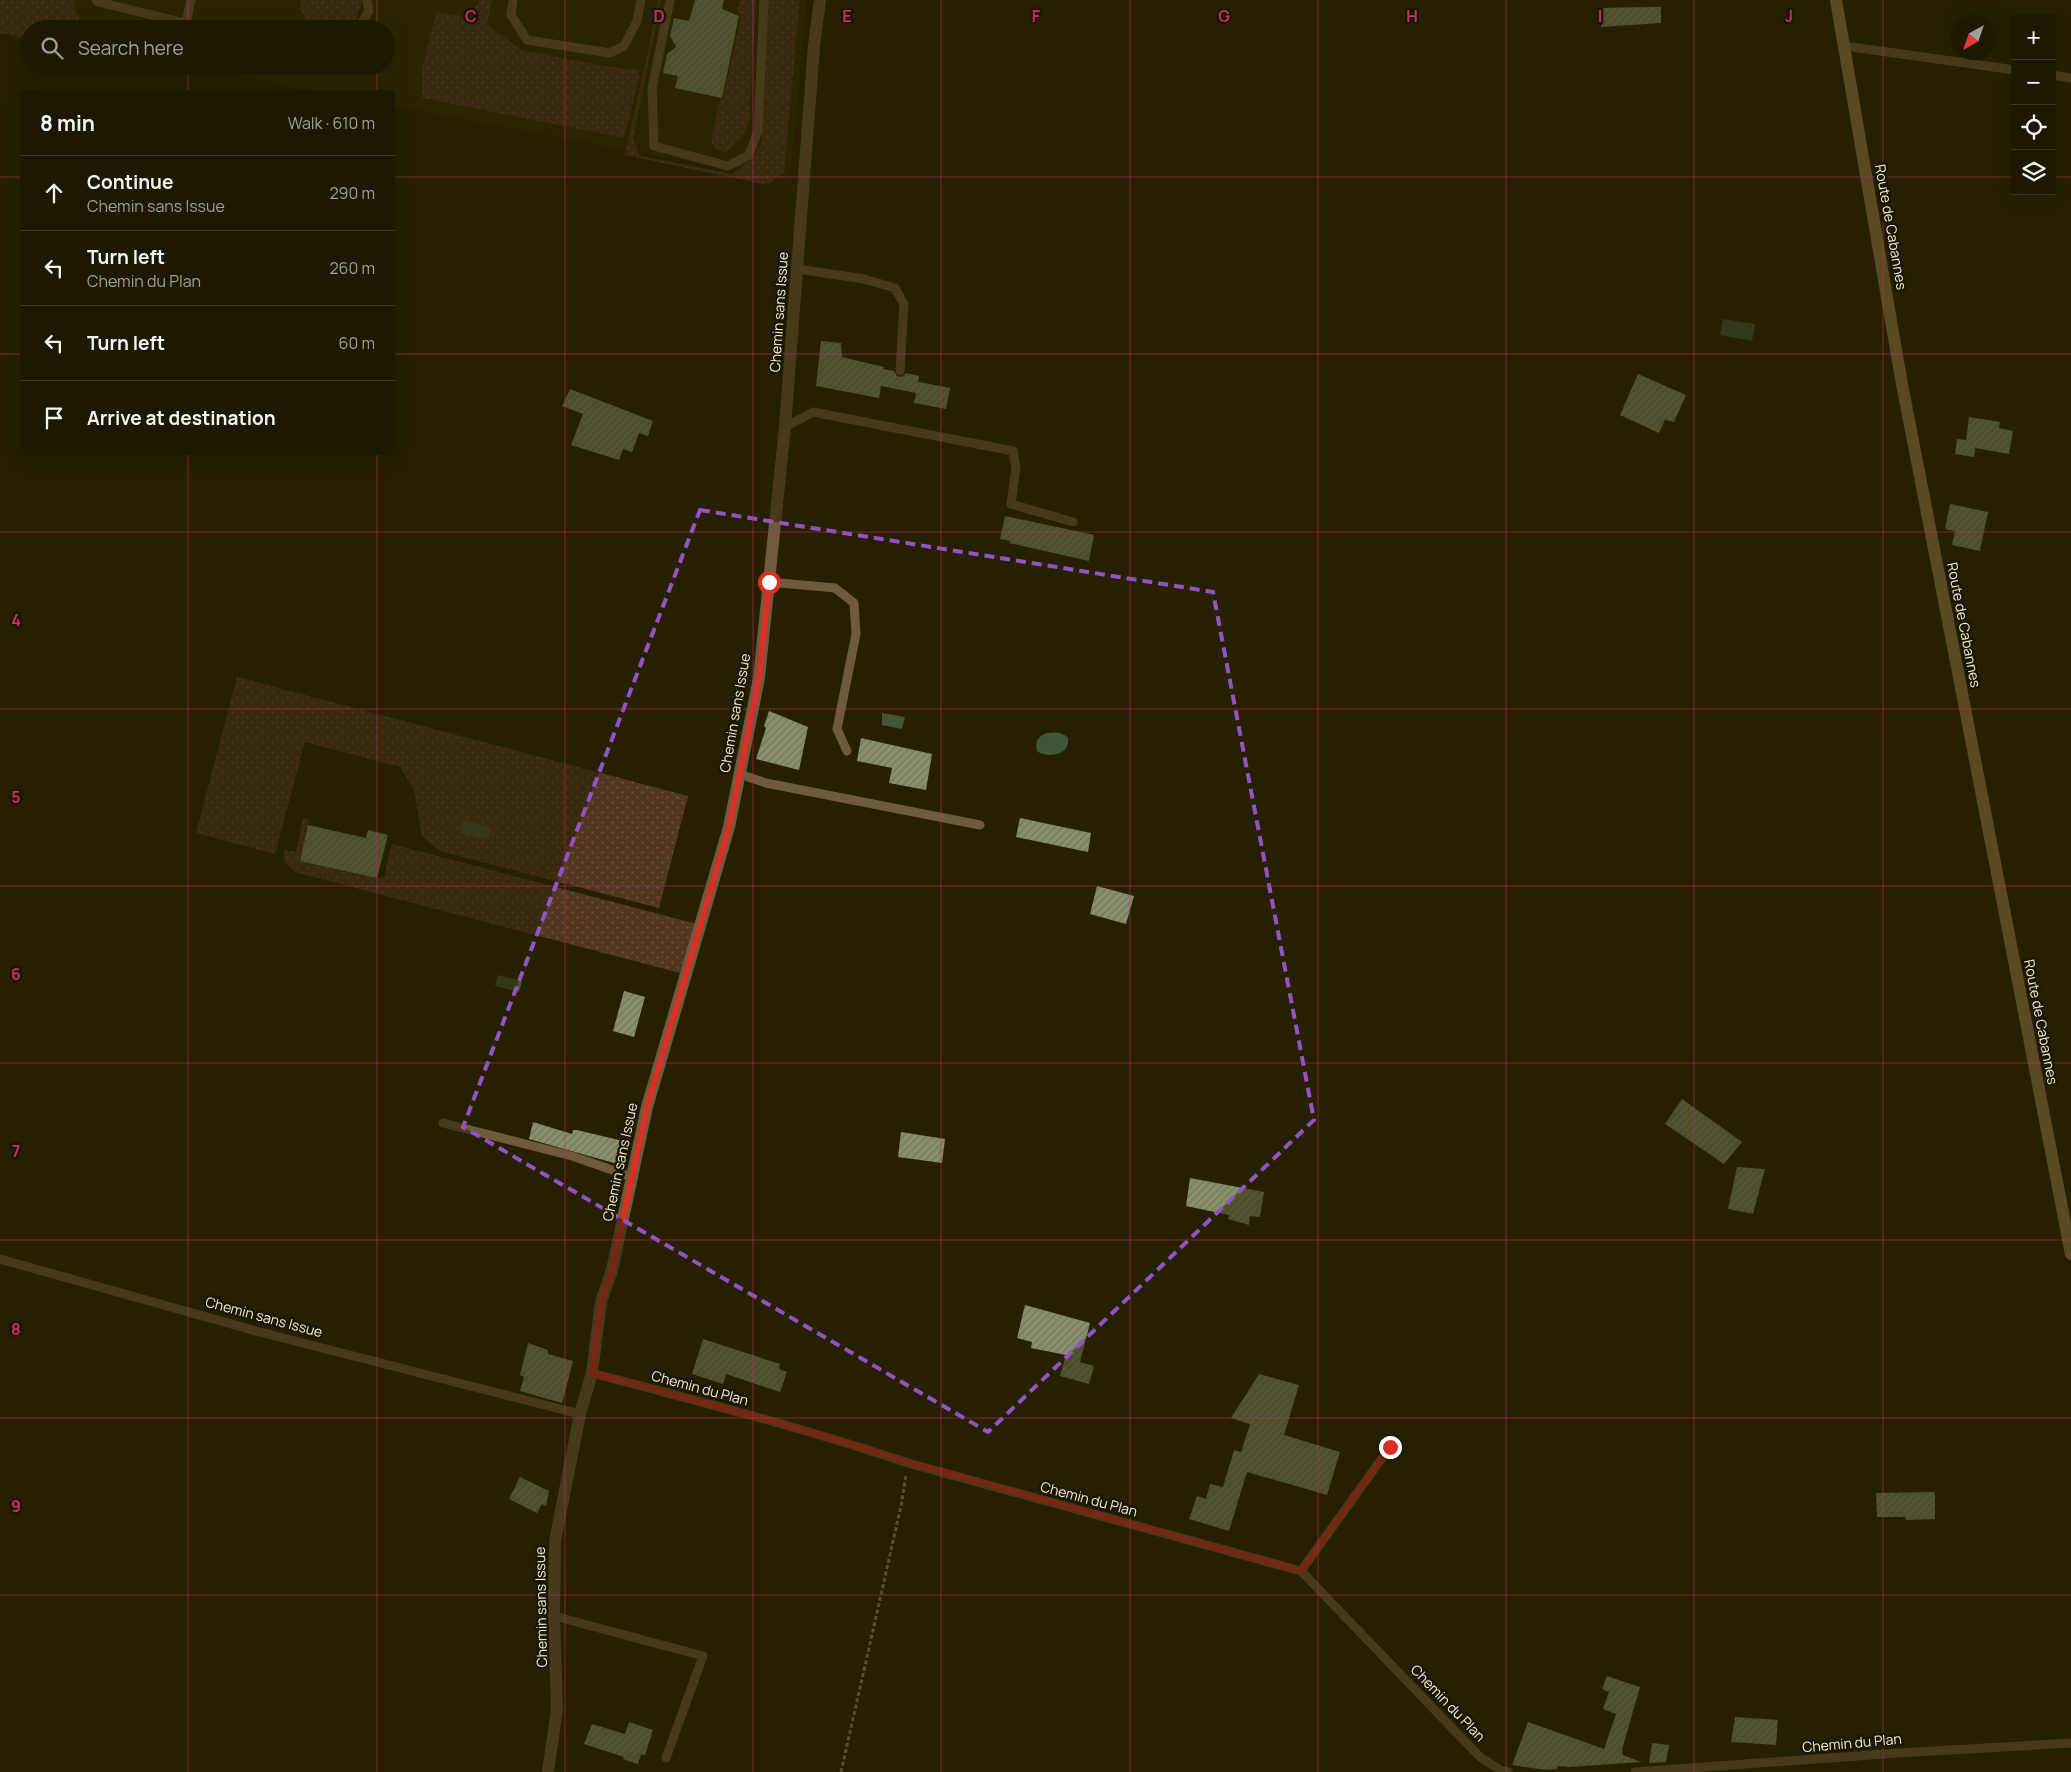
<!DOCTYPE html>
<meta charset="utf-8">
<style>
body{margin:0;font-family:Manrope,sans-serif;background:#25210a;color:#f1f3f6}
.controls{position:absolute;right:15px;top:15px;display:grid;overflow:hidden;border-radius:0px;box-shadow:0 5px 20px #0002}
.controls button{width:45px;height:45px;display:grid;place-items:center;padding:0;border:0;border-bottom:1px solid #3b3722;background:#1d1800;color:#f1f3f6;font:25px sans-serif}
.compass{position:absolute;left:1951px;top:15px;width:45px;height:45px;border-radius:50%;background:#1d1800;box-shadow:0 5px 20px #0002;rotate:220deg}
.stop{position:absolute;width:15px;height:15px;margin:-11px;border:4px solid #d93025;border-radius:50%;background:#fff}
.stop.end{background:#d93025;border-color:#fff;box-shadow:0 1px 5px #0008}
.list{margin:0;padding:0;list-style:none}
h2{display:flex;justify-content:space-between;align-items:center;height:65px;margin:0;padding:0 20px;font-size:21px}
h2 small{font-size:16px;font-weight:400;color:#a0a099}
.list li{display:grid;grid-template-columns:32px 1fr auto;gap:15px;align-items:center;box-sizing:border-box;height:75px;padding:0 20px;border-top:1px solid #3b3722}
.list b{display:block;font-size:19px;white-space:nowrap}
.list p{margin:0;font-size:16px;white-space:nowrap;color:#a0a099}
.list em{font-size:16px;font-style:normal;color:#a0a099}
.icon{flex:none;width:28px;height:28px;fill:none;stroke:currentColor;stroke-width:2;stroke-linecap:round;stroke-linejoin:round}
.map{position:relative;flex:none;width:2071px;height:1772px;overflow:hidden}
.search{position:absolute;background:#1d1800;box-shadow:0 5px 20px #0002;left:20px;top:20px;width:375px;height:55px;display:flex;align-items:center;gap:12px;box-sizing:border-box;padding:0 18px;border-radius:28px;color:#a0a099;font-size:19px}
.panel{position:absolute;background:#1d1800;box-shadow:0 5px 20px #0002;left:20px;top:90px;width:375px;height:365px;border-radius:0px}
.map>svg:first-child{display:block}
.built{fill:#302800}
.grass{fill:url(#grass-dots)}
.water{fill:#415639}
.building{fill:url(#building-hatch)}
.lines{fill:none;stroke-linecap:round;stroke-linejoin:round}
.path{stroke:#8e8970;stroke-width:3;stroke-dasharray:4 2.5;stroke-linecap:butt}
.lane{stroke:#6e5a3c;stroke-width:9}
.street{stroke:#6e5a3c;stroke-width:12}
.secondary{stroke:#9a7b49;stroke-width:12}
.route{stroke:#d93025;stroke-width:6}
.marked{fill:none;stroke:#9353c5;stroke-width:4;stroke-dasharray:10 6;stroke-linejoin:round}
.grid{fill:none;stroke:#c72d68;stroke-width:1;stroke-opacity:0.55}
.labels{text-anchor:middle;stroke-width:5;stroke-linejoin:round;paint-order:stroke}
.street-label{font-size:14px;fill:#f1eedb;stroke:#1c1701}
.grid-label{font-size:16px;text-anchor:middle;font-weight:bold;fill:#c72d68;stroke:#1c1701;stroke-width:5;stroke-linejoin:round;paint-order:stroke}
</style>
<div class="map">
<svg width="2071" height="1772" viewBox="0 0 2071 1772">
<defs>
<pattern id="grass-dots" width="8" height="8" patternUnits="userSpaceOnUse" patternTransform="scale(1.25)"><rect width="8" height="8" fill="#513722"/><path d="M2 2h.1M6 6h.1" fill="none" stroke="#6a5442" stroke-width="1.8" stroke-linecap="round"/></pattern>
<pattern id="building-hatch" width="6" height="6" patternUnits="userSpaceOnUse" patternTransform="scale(1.25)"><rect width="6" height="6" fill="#88906b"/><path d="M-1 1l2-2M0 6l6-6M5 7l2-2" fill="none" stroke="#72765d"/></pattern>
</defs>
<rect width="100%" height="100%" fill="#272000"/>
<path class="built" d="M0 0H807L790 181 394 106V91H316L184 66H386V29H29Z"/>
<path class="grass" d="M0 0H72L84 29H29V39L0 33Z
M301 0H363L356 20 342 29H310L300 8Z
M479 0H492L487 24 521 50 605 66 638 70 639 79 624 138 422 98V69L436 12 465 17C468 10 478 8 479 0Z
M659 0H661L633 139 640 156 732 174 754 157 762 143 768 0H800L784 172 770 183 763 184 625 155Z
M740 0H756L749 123 742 137 727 152C718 152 715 148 711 141L720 100 723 99 741 17 737 10Z
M237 677 688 796 659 908 440 851 422 836 414 790 400 767 305 742 275 854 196 833Z
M303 818 309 820 300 861 377 878 384 877 392 844 697 924 684 974 295 872C286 864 282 861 285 850L296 852Z"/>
<path class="water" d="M1723 319 1755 324 1752 341 1720 335Z
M882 713 905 717 902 729 882 725Z
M1047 733C1056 732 1062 732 1068 738 1071 755 1047 759 1037 751 1035 741 1037 737 1047 733Z
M464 820 491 828 488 840 460 833Z
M498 975 522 981 519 992 495 986Z"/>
<path class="building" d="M695 0H724L722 9 739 16 722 98 675 88 678 76 663 73 667 54 676 47 670 36 674 18 689 21Z
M1646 7H1661V23L1601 27V8Z
M821 341 841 343 842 357 884 367 883 369 894 371 897 376 902 377 906 373 919 376 918 385 919 382 950 388 946 409 914 403 916 393 881 386 879 398 816 386Z
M1638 374 1686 395 1674 422 1665 420 1659 433 1620 415Z
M570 389 653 421 648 436 639 433 632 452 623 449 619 460 571 445 583 414 562 406Z
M1969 417 2000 422 1999 428 2013 431 2009 454 1975 448 1974 457 1955 454 1957 439 1966 440Z
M1950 504 1988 512 1980 551 1952 545 1955 531 1945 529Z
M1005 516 1094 535 1089 561 1009 543 1010 541 1000 539Z
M769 711 808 727 799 770 756 759 766 728 764 726Z
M861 738 932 754 926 790 889 783 892 768 857 761Z
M1020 818 1091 833 1088 852 1016 837Z
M308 825 366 838 368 830 388 835 377 878 300 861Z
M1097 886 1134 896 1126 924 1090 914Z
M624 991 645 997 634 1037 613 1031Z
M1682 1099 1742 1142 1724 1164 1665 1124Z
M533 1122 572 1134 573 1130H577L627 1142 621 1165 529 1139Z
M901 1132 945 1139 942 1163 898 1157Z
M1737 1167 1765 1169 1753 1214 1728 1209Z
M1190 1178 1264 1192 1260 1217 1250 1216 1249 1225 1228 1219 1229 1215 1186 1206Z
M1025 1305 1090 1323 1080 1362 1094 1366 1089 1384 1060 1376 1066 1355 1031 1348 1032 1342 1017 1338Z
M703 1339 780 1364 779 1369 787 1372 780 1392 726 1374 723 1384 692 1374Z
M528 1343 548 1350V1354L573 1361 562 1403 520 1391 524 1377 520 1375Z
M1259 1374 1299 1385 1284 1435 1340 1452 1327 1495 1247 1472 1229 1531 1189 1519 1197 1496 1206 1499 1210 1484 1223 1487 1234 1450 1241 1452 1250 1424 1231 1418Z
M520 1477 549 1491 546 1506 542 1504 537 1513 509 1499Z
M1935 1492V1519L1906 1520 1905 1517H1877L1876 1493Z
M1607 1676 1640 1687 1622 1750 1623 1755 1641 1762 1570 1767 1558 1766 1557 1769 1545 1770 1512 1765 1528 1722 1604 1749 1616 1714 1603 1709 1609 1692 1602 1689Z
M1735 1717 1778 1720 1776 1745 1731 1742Z
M629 1722 653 1730 645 1755 641 1754 638 1764 623 1759 624 1757 584 1744 592 1724 625 1734Z
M1652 1743 1669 1745 1666 1762 1649 1763Z"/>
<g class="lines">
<path class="path" d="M841 1772 901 1506 906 1475"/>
<path class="lane" d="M96 0 98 2 210 29
M513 0 511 15 527 40 610 53 624 46 637 21 641 0
M670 0 652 88 654 146 728 166 749 155 758 131 764 0
M186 23 191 0
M358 29 369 11 367 0
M1845 46 2015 70
M2052 75 2071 78
M798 269 864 279 895 288 904 304 900 371
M785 427 813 412 1013 451 1016 468 1011 504 1073 522
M769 582 835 588 854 603 856 634 837 729 847 751
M739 774 766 783 980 825
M443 1123 572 1156 632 1177
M0 1259 256 1331 580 1414
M592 1373C698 1401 804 1428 908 1463L1301 1571 1480 1757 1502 1771 1508 1772
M1301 1571 1390 1447
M554 1616 703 1656 666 1758
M1635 1772 1898 1753 2071 1743"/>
<path class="street" d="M548 1772 557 1709 554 1616 555 1541 580 1414 592 1373 601 1302 612 1270 647 1107 729 827 759 678 785 427 814 46 820 0"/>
<path class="secondary" d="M1836 0 1901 379 2071 1254"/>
</g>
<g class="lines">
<path class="route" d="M769 582 759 678 729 827 647 1107 612 1270 601 1302 592 1373C698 1401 804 1428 908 1462L1301 1571 1390 1447"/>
</g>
<path d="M0 0H2071V1772H0ZM700 510 1213 592 1314 1120 988 1432 463 1127Z" fill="#272000" fill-opacity=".55" fill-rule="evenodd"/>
<path class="marked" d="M700 510 1213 592 1314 1120 988 1432 463 1127Z"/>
<path class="grid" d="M188 0V29M377 0V29M565 0V1772M753 0V1772M941 0V1772M1130 0V1772M1318 0V1772M1506 0V1772M1694 0V1772M1883 0V1772M188 66V91M377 66V91M0 177H21M394 177H2015M2052 177H2071M0 354H21M394 354H2071M188 454V1772M377 454V1772M0 532H2071M0 709H2071M0 886H2071M0 1063H2071M0 1240H2071M0 1418H2071M0 1595H2071"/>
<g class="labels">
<g class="street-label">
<text transform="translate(1891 227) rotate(80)" y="5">Route de Cabannes</text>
<text transform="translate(779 312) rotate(-86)" y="5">Chemin sans Issue</text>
<text transform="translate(1964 625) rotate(79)" y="5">Route de Cabannes</text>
<text transform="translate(735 713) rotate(-80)" y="5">Chemin sans Issue</text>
<text transform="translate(2041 1022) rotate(79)" y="5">Route de Cabannes</text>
<text transform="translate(620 1162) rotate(-78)" y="5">Chemin sans Issue</text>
<text transform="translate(264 1317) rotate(15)" y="5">Chemin sans Issue</text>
<text transform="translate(700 1388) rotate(15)" y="5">Chemin du Plan</text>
<text transform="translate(1089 1499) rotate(15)" y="5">Chemin du Plan</text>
<text transform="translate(541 1607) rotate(-91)" y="5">Chemin sans Issue</text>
<text transform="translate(1448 1703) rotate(46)" y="5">Chemin du Plan</text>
<text transform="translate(1852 1743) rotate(-5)" y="5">Chemin du Plan</text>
</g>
</g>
<g class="grid-label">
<text x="471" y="22">C</text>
<text x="659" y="22">D</text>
<text x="847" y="22">E</text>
<text x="1036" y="22">F</text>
<text x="1224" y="22">G</text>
<text x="1412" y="22">H</text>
<text x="1600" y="22">I</text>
<text x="1789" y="22">J</text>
<text x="16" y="626">4</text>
<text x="16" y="803">5</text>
<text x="16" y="980">6</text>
<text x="16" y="1157">7</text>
<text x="16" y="1335">8</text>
<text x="16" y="1512">9</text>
</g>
</svg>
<div class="controls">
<button>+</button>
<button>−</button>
<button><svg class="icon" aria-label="locate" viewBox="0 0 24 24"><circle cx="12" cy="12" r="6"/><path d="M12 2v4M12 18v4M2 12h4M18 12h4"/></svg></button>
<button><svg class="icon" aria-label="layers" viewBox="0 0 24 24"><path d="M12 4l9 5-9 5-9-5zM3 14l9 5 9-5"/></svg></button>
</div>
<svg class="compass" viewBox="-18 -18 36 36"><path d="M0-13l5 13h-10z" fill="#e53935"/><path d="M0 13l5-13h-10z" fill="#a0a099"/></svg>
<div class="stop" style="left:769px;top:582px"></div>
<div class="stop end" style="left:1390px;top:1447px"></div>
<div class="search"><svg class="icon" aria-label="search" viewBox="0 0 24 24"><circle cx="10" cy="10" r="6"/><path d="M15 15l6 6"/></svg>Search here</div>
<section class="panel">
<h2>8 min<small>Walk · 610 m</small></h2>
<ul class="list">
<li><svg class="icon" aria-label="ahead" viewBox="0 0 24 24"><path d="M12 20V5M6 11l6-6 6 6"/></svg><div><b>Continue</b><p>Chemin sans Issue</p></div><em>290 m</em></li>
<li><svg class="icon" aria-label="left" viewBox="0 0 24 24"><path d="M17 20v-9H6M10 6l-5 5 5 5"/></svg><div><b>Turn left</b><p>Chemin du Plan</p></div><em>260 m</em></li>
<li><svg class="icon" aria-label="left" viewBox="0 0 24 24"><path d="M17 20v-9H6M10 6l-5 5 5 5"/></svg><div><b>Turn left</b></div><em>60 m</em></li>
<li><svg class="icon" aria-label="arrive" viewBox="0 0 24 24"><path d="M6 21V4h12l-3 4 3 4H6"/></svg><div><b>Arrive at destination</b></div></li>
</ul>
</section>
</div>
